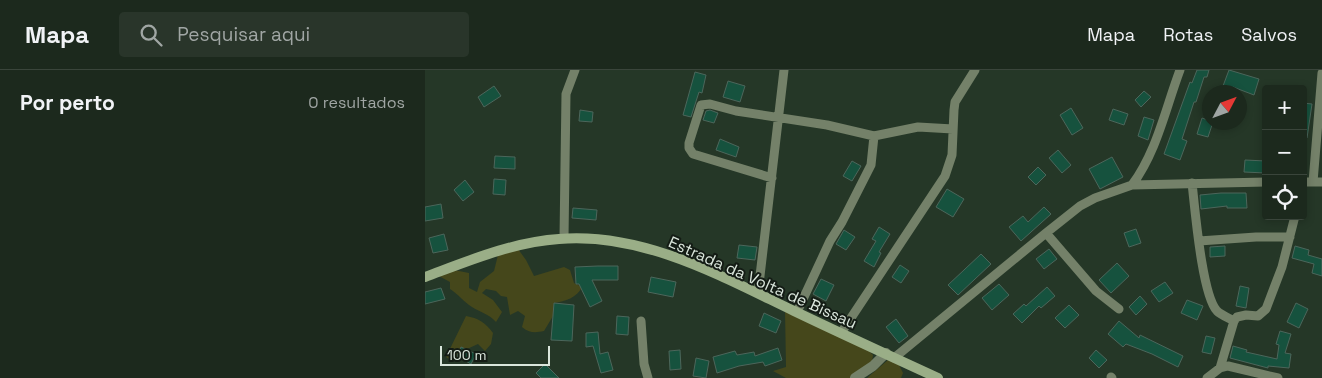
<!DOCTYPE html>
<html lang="pt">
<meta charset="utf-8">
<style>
body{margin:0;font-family:"Space Grotesk",sans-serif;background:#29352a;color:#f1f3f6}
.controls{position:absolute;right:15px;top:15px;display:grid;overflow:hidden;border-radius:5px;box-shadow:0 2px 8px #0003}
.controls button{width:45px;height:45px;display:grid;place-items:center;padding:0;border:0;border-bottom:1px solid #3a453b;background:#1c291d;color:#f1f3f6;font:25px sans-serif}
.compass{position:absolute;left:777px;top:15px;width:45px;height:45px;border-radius:50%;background:#1c291d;box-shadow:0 2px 8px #0003;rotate:49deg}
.scale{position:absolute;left:15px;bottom:12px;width:110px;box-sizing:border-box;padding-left:5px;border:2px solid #dae6dc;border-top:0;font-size:14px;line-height:18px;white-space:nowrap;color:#dae6dc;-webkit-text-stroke:4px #141c15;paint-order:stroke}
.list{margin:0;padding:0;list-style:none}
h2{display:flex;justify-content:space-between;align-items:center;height:65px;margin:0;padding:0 20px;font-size:21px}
h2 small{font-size:16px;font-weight:400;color:#a0a6a4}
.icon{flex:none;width:28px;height:28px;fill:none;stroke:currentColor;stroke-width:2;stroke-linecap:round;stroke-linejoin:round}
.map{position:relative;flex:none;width:897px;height:308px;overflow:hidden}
header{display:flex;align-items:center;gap:30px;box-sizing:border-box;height:70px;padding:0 25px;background:#1c291d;border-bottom:1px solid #3a453b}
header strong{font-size:24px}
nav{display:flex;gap:28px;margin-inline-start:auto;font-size:18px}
.search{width:350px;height:45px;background:#29352a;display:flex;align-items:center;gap:12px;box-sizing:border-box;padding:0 18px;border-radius:5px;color:#a0a6a4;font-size:19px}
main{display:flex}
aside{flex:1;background:#1c291d}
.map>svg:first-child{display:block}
.green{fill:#45471b}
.building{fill:#16523e;stroke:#4c665b}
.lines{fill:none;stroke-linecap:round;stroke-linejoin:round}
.minor{stroke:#748169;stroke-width:9}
.tertiary{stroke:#748169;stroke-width:10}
.secondary{stroke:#9aae87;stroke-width:10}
.labels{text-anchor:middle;stroke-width:4;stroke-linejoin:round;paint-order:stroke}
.street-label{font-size:16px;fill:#dae6dc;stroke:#141c15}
</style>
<header>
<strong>Mapa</strong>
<div class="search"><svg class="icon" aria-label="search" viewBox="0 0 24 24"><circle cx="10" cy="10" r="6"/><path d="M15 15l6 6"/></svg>Pesquisar aqui</div>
<nav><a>Mapa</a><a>Rotas</a><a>Salvos</a></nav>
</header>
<main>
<aside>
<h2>Por perto<small>0 resultados</small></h2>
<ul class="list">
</ul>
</aside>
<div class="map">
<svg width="897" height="308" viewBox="0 0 897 308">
<rect width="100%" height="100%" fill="#253727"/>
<path class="green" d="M93 179 101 190 109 206 139 197 145 200 149 213 157 217C152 228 140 231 129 233L128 246 119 261C110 263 104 263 97 257L100 246 93 241 85 245 82 227 76 226 71 221 61 219 57 223 68 230 77 242 71 252C63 243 56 243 47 237 39 232 33 224 25 219V212L12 205 24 199 44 203V218L52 222 55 212 69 201 73 185Z
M360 240 443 280 448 285 447 292 425 308H361L348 301 361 297Z
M41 246C53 248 61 253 68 263L66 274 60 281 53 274 42 279 27 291 21 287Z
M463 290 474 292V295L478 303 476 308H442Z"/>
<path class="building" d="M772 0H784L782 7H779L771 32H769L757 69 762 71 755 90 739 84 765 12 767 13Z
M804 0 834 9 829 25 808 17 807 20 798 16Z
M270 2 281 5 277 23 274 22 266 47 258 45Z
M303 11 320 16 315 32 298 27Z
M69 16 76 26 59 37 53 27Z
M719 21 726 27 716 37 710 30Z
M878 33 887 34 882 68H878Z
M646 38 658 58 647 65 635 45Z
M688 39 703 44 699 55 684 50Z
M155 40 168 42 167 52 154 51Z
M285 40 293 43 289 53 278 50 281 41Z
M719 47 729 50 723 70 713 66Z
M777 48 788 52 783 67 772 64Z
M295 69 314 77 311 87 291 80Z
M633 80 646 95 637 103 624 88Z
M70 86 90 87V99L69 98Z
M687 87 698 107 675 119 664 99Z
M820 90 841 91V103L819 102Z
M427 91 436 96 427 111 418 106Z
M613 97 621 105 611 115 603 107Z
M69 109 81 110 80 125 68 124Z
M40 110 49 122 38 131 29 120Z
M522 119 539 129 528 147 511 137Z
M796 123H821L822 138H802V136L776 139 775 125Z
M16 134 18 148 0 151V137Z
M619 137 626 144 596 171 584 157 598 146 603 152Z
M148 138 172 140 171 150 147 148Z
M454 157 465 164 454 182 456 183 449 197 439 191 451 171 447 169Z
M711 159 716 173 704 177 699 163Z
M419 160 430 167 421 180 411 174Z
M19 164 23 180 8 183 4 168Z
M314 175 332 177 330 190 312 188Z
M800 176V186L785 187V177Z
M870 176 884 180 883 185 897 189V206L887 203 889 194 867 188Z
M624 179 632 189 619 199 611 189Z
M556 184 566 194 533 225 523 215Z
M692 193 704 206 686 223 674 210Z
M475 195 484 201 476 213 467 207Z
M173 196H193V210H167L177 231 165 237 154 214H151L150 197Z
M226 207 251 212 248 227 223 222Z
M396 209 409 215 401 231 388 224Z
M740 212 748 223 734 232 726 221Z
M574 214 584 225 567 240 557 228Z
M815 216 824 218 821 238 811 236Z
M622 217 630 226 616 238 614 236 597 253 588 244 599 234 601 236Z
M16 218 20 229 0 234V222Z
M715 226 722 234 711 245 704 237Z
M762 230 778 236 772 250 756 243Z
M129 233 149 235 147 271 126 270Z
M871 233 883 239 874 258 862 252Z
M644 235 654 245 640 258 630 248Z
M339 243 356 251 351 263 334 256Z
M192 246 204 247 203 265 191 264Z
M471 249 483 266 474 273 461 257Z
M694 251 714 268 715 265 758 286 753 297 727 284 701 274 698 277 683 264Z
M855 261 866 264 860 283 866 284 864 298 843 296V298L805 288 808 276 822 280 821 282 852 289 854 275 851 274Z
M173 262 175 284 183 282 188 300 176 303 168 276 161 277V263Z
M781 266 790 268 786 284 777 282Z
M36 277 51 284 46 294 32 286Z
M353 278 357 290 340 296 338 292 314 296 292 303 288 287 310 281 312 285 329 282 330 286Z
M255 280 256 299 245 300 244 281Z
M671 280 682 290 674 298 664 288Z
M271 288 284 291 281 308 268 306Z
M120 294 134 308H116L111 303Z"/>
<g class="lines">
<path class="minor" d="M347 108 268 84 264 78V73L276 35 285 34 311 41 402 55 449 66 493 57 528 59
M878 112H897
M888 112 897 3
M767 113C770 139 777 225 792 241 796 245 804 248 809 251
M707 115C732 81 740 40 755 0
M621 163 671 221 694 239
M139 168 141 24 150 0
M774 171 831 167H865
M333 223 359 0
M372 242 405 171 417 152 446 95 449 66
M216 251 219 294 223 308
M416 263 520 106 527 85 529 40 530 32 550 0
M469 288 621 163 655 136 670 128 707 115 841 112
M795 298 809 251 812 247 821 245 833 246 841 239 857 197 870 146
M686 307 687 308
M782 308 795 298 803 296 853 308"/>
<path class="tertiary" d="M430 308 448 296 461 283"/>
<path class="secondary" d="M0 207C43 191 88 172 134 169 218 162 296 206 369 241 417 264 465 286 513 308"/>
</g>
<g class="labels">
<g class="street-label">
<text transform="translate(338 212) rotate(24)" y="6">Estrada da Volta de Bissau</text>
</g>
</g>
</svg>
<div class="controls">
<button>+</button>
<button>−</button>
<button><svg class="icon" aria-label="locate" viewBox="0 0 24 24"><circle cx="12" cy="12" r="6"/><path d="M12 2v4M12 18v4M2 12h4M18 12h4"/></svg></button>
</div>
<svg class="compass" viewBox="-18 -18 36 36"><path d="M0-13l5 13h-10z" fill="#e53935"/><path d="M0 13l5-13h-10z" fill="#a0a6a4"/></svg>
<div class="scale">100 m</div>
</div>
</main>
